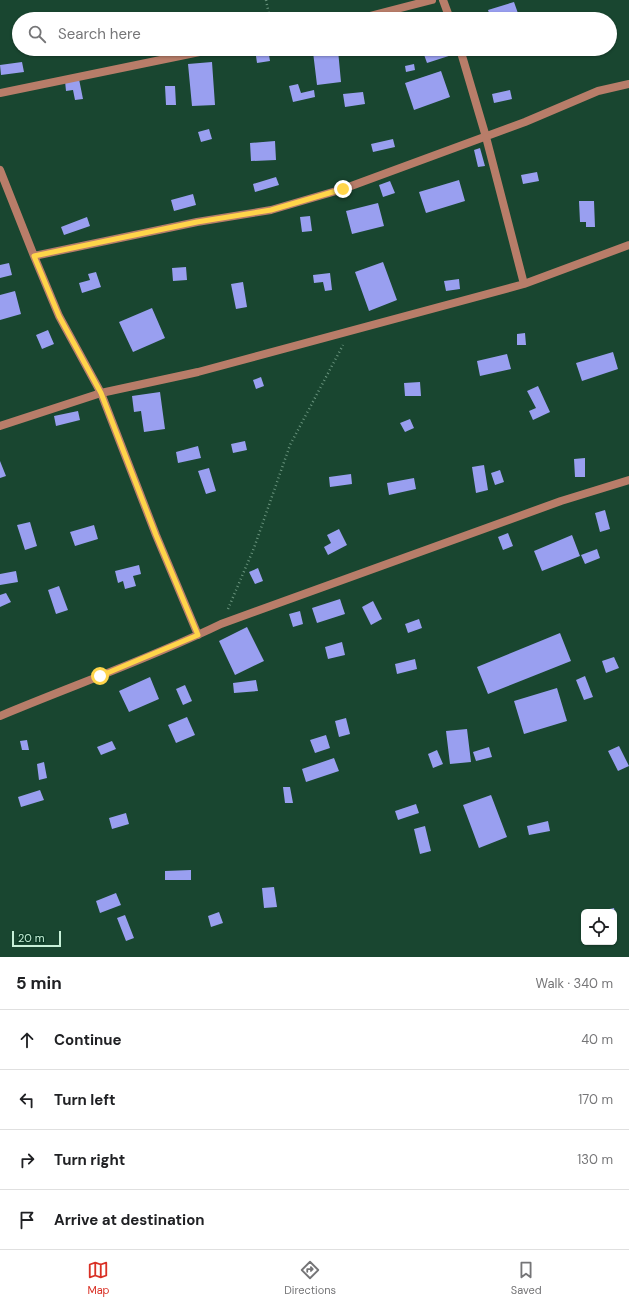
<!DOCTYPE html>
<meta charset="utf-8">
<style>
body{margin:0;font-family:"DM Sans",sans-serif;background:#f6f6f6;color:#202124}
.controls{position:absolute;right:12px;bottom:12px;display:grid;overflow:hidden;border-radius:6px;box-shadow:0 1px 3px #0004}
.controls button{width:36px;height:36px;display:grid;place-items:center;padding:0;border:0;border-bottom:1px solid #e0e0e0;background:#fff;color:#202124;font:20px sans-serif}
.scale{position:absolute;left:12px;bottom:10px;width:49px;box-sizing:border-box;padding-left:4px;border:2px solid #c7f0d8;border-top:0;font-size:11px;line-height:14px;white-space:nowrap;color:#c7f0d8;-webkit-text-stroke:3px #0c3b26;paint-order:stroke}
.stop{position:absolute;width:12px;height:12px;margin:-9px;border:3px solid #ffd54a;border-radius:50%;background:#fff}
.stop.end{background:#ffd54a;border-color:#fff;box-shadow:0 1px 4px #0008}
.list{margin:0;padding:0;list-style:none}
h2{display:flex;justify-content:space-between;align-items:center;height:52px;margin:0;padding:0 16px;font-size:17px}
h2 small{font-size:13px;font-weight:400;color:#757577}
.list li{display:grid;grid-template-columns:26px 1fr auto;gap:12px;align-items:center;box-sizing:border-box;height:60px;padding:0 16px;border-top:1px solid #e0e0e0}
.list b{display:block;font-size:15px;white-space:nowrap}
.list em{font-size:13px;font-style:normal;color:#757577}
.icon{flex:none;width:22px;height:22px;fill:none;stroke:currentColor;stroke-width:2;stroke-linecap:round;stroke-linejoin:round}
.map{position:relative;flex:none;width:629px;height:957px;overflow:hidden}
.search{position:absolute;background:#fff;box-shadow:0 1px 3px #0004;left:12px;right:12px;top:12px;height:44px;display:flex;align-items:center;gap:10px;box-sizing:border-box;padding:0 14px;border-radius:22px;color:#757577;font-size:15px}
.sheet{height:292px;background:#fff}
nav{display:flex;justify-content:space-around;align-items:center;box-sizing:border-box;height:56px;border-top:1px solid #e0e0e0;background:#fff;font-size:11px;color:#757577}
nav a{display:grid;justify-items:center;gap:2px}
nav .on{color:#d93025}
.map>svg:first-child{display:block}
.building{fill:#999ff0}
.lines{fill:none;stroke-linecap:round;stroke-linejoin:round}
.path{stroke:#69947d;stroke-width:2.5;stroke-dasharray:1 3;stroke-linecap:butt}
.street{stroke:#b87d69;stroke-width:8}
.route{stroke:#ffd54a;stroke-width:5}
</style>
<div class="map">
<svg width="629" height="957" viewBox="0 0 629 957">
<rect width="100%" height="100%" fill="#194630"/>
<path class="building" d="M514 2 520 19H491L488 10Z
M105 49H113V52L105 53Z
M255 49H268L270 61 257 63Z
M422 49H456L458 53 427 63Z
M338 50 341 82 317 85 313 52Z
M22 62 24 72 1 75 0 65Z
M212 62 215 105 192 106 188 64Z
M414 64 415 70 406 72 405 66Z
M441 71 450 97 414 110 405 83Z
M79 79 83 99 75 100 73 90 66 91 65 81Z
M298 84 301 93 314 90 315 97 293 102 289 86Z
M165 86H175L176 105H166Z
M510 90 512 99 494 103 492 94Z
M363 92 365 104 345 107 343 94Z
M209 129 212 139 201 142 198 132Z
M393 139 395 147 373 152 371 144Z
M275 141 276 160 251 161 250 143Z
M480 148 485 166 478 167 474 150Z
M537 172 539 181 523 184 521 175Z
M276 177 279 185 255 192 253 184Z
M459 180 465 201 426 213 419 192Z
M390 181 395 193 383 197 379 185Z
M193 194 196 205 174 211 171 200Z
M579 201H594L595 227H586V222H580Z
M378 203 384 226 352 234 346 211Z
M310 216 312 231 302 232 300 217Z
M87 217 90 226 64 235 61 227Z
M383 262 397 300 369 311 355 272Z
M9 263 12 275 0 278V265Z
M186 267 187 280 173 281 172 268Z
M96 272 101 287 82 293 79 283 90 280 88 274Z
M330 273 332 290 325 291 323 282 314 283 313 275Z
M459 279 460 289 446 291 444 281Z
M243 282 247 307 236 309 231 284Z
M15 291 21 314 0 320V295Z
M152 308 165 338 133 352 119 322Z
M48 330 54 344 42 349 36 335Z
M525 333 526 345H517V334Z
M613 352 618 369 582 381 576 363Z
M507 354 511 369 480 376 477 361Z
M261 377 264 386 256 389 253 380Z
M420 382 421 396H405L404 383Z
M538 386 550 412 533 420 529 411 536 408 527 391Z
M160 392 165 429 144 432 141 411 134 412 132 396Z
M78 411 80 420 56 426 54 416Z
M410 419 414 428 405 432 400 423Z
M245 441 247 450 233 453 231 444Z
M198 446 201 458 178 463 176 452Z
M585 458V477H575L574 459Z
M0 461 6 476 0 478Z
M484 465 488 490 476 493 472 467Z
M209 468 216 491 206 494 198 471Z
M500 470 504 482 495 485 491 473Z
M351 474 352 484 330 487 329 477Z
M414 478 416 489 389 495 387 483Z
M605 510 610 529 600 532 595 513Z
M30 522 37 546 25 550 17 525Z
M94 525 98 539 75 546 70 532Z
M339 529 347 545 328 555 324 547 331 543 327 535Z
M508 533 513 546 503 550 498 537Z
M572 535 580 556 542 571 534 551Z
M597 549 600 558 585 564 581 555Z
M139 565 141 574 133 576 136 586 125 589 123 581 118 583 115 571Z
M258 568 263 581 255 584 249 572Z
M16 571 18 582 0 585V574Z
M59 586 68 610 56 614 48 590Z
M6 593 11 602 0 607V595Z
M340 599 345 614 317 623 312 608Z
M373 601 382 619 371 625 362 607Z
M300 611 303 624 293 627 289 614Z
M419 619 422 628 408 633 405 624Z
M247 627 264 661 235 675 219 641Z
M560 633 571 661 488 694 477 667Z
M342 642 345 655 328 659 325 647Z
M614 657 619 668 606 673 602 661Z
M415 659 417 669 397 674 395 664Z
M585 676 593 697 584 700 576 680Z
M150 677 159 699 129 712 119 691Z
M256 680 258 691 234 693 233 683Z
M185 685 192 701 183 705 176 689Z
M557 688 567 721 524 734 514 701Z
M187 717 195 735 176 743 168 725Z
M346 718 350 734 339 737 335 721Z
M467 729 471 762 450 764 446 731Z
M326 735 330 748 315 753 310 740Z
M27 740 29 750H22L20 741Z
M112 741 116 749 101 755 97 747Z
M619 746 629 766 618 771 608 751Z
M489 747 492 757 476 761 473 752Z
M437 750 443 764 433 768 428 754Z
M334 758 339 771 306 782 302 769Z
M44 762 47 778 39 780 37 764Z
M283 787H290L293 803H285Z
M40 790 44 800 21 807 18 797Z
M491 795 507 837 479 848 463 805Z
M416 804 419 813 398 820 395 811Z
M126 813 129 824 112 829 109 818Z
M548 821 550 831 529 835 527 826Z
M425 826 431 851 420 854 414 829Z
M191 870V880H165V871Z
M274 887 277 907 264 908 262 888Z
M116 893 121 905 100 913 96 901Z
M614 908 616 917H614V912H605V910Z
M219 912 223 923 211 927 208 916Z
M125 915 134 938 126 941 117 918Z"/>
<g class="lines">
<path class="path" d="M266 0 270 19
M228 609 254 548 290 445 343 345"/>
<path class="street" d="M443 0 450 19
M358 19 432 0
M460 49 486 137 524 284 629 245
M0 93 214 49
M0 170 34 256 59 316 101 393 156 535 198 635
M34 256 197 222 271 210 343 189 525 122 598 91 629 84
M0 426 101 393 198 372 524 284
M0 716C74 685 149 659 221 624L561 501 629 480"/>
</g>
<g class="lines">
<path class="route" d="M100 676 198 635 156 535 101 393 59 316 34 256 197 222 271 210 343 189"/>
</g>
</svg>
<div class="controls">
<button><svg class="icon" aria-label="locate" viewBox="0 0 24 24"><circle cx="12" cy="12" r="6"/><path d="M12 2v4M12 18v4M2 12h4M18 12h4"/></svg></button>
</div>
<div class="scale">20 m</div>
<div class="stop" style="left:100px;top:676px"></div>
<div class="stop end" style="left:343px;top:189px"></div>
<div class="search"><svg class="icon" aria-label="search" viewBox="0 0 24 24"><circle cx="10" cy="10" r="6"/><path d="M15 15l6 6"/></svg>Search here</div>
</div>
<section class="sheet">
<h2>5 min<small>Walk · 340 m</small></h2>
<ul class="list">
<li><svg class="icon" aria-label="ahead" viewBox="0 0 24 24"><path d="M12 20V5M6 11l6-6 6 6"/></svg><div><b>Continue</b></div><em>40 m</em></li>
<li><svg class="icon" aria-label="left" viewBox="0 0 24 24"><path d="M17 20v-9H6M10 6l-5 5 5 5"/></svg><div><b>Turn left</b></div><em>170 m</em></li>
<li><svg class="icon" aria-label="right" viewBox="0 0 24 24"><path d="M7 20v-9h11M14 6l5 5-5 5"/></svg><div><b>Turn right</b></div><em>130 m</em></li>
<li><svg class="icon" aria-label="arrive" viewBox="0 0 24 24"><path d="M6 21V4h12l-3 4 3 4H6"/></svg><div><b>Arrive at destination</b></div></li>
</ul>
</section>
<nav>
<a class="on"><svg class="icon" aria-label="map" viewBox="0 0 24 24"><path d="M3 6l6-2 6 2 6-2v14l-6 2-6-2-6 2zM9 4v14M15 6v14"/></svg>Map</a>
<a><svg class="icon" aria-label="directions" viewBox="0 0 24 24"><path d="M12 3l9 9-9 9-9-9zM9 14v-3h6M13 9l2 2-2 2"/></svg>Directions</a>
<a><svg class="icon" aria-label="saved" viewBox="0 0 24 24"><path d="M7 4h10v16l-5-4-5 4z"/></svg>Saved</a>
</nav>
